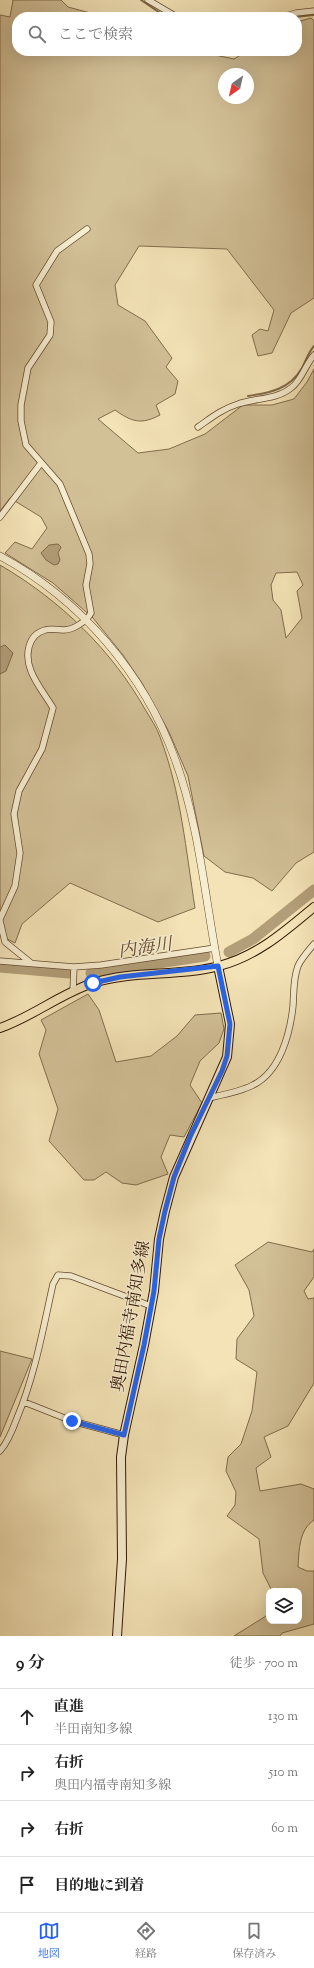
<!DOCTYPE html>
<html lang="ja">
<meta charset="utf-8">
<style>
body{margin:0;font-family:"Sorts Mill Goudy","Noto Serif JP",serif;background:#f2f2f2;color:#222}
.controls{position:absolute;right:12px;bottom:12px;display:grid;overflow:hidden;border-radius:8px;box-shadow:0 4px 16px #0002}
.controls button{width:36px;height:36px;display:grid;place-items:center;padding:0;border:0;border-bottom:1px solid #e0e0e0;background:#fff;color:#222;font:20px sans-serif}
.compass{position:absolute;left:218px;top:68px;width:36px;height:36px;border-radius:50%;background:#fff;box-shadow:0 4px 16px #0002;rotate:214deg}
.stop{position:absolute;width:12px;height:12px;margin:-9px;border:3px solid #2563eb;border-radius:50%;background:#fff}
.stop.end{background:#2563eb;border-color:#fff;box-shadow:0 1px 4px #0008}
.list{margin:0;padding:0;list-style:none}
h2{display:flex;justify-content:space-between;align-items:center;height:52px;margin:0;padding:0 16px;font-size:17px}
h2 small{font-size:13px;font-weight:400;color:#767676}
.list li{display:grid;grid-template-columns:26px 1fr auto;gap:12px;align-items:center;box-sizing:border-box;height:56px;padding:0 16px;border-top:1px solid #e0e0e0}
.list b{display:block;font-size:15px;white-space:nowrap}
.list p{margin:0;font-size:13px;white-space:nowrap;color:#767676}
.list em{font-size:13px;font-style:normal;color:#767676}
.icon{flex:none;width:22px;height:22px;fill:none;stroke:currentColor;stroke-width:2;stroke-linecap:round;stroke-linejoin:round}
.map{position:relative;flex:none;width:314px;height:1636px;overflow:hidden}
.search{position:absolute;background:#fff;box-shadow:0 4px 16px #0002;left:12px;right:12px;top:12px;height:44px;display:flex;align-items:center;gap:10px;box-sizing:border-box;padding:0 14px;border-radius:16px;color:#767676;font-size:15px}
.sheet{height:276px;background:#fff}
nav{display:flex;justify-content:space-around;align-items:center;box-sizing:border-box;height:56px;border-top:1px solid #e0e0e0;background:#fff;font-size:11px;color:#767676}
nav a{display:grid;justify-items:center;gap:2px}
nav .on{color:#2563eb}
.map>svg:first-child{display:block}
.green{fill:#d2c097;stroke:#826c4c;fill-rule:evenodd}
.water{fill:#b29e78;stroke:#7f6848}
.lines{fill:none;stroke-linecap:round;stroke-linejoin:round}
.stream{stroke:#7f6848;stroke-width:2}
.river{stroke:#b29e78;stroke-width:11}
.minor-casing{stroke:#634a2e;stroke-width:7}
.tertiary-casing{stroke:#634a2e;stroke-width:8}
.secondary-casing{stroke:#331700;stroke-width:10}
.primary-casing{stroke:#331700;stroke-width:10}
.minor{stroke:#f7edd0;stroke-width:5.5}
.tertiary{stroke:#f7edd0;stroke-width:7}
.secondary{stroke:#f7edd0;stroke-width:8}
.primary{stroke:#f3e3b6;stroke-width:8}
.route{stroke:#2563eb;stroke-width:5}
.labels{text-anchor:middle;stroke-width:3;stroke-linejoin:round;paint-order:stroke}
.street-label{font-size:17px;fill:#331700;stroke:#f7edd0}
.water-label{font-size:18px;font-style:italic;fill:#664d30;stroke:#f7edd0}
</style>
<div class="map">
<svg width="314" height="1636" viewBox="0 0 314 1636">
<rect width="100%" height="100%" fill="#f3e3b6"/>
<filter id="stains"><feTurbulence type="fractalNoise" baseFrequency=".005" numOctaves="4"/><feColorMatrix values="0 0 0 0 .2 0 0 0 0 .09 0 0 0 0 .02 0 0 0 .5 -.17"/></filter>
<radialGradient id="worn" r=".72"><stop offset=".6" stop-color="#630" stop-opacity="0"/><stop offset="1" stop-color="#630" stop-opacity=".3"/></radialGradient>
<path class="green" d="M13 0H61L68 7 105 17H17V51H162L173 53 196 51 234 59 247 51H297V22L311 18 314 21V298L291 313 272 353 258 356 252 335 260 329 268 331 274 310 227 249 139 246 115 285 118 305 145 321 172 358 166 367 178 381 175 394 156 405 160 415C141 425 132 422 115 410L98 419 138 453 169 449 205 434 243 405H272L294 399 307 382 314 369V852L296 863 272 891 253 878 225 872 204 856 188 776 169 732 142 683 123 655 93 618 53 583 5 553 15 542 32 549 47 528 41 517 10 498 0 511V15L10 17ZM224 74H248V98H224ZM297 572 303 585 297 591 302 618 286 638 281 610 273 600 271 585 276 573Z
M0 565C60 600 112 650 146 711 151 719 157 728 160 737 181 792 186 851 195 908L158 922 70 883 22 924 15 943 0 935Z
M88 994 99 1010 116 1062 151 1056 177 1036 195 1015 221 1013 224 1029 219 1043 200 1061 190 1085 202 1103 184 1137 170 1135 161 1157 168 1174 136 1185 122 1183 106 1172 94 1180H84L49 1141 58 1109 39 1054 46 1030 41 1020Z
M268 1242 312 1252 314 1249V1277L304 1291 308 1299 314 1298V1383L288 1426 264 1437 271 1457 256 1468 260 1491 301 1484 314 1489V1520C299 1530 299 1550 298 1567L307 1571H314V1624L282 1633 280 1636H234L266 1616 269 1609V1621H299V1591H272L263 1573 259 1539 227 1516 235 1505 236 1492 226 1471 228 1457 241 1444 252 1411 257 1372 236 1359 237 1339 254 1316 249 1290 235 1265Z
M0 1351 32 1359 0 1437Z"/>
<path class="water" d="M58 544 61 547 58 553 60 560 58 564 54 565 46 560 41 553 49 545Z
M5 645 13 653 6 671 0 674V647Z"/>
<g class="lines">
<path class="stream" d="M141 0 166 17
M294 17 314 15
M248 396C270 393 290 389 302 368 306 361 308 353 314 346"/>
<path class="river" d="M229 952 253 939 314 890
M0 967 69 973
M91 973 205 956"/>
<defs>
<path id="minor" d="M148 0 177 17
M283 17 296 13 314 11
M198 427C211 418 222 409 238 404 255 398 276 400 291 388 302 380 305 365 314 355
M0 517 41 463
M0 919 15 886 20 853 14 814 19 791 42 749 53 708C46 696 36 684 31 671 25 656 27 635 45 630 51 628 57 630 63 630 73 630 86 622 91 613L86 585 90 564 89 554 60 484 26 445 21 421V405L28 368 50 335 51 322 36 285 57 251 87 229
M0 921 5 942 31 963
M0 961 74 967 101 965 215 948
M73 991 74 967
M208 1098C222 1095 240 1092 253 1085 280 1072 290 1034 293 1006 294 993 293 979 298 966 301 959 309 950 314 944
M24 1402 72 1421 124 1435
M0 1451C8 1442 13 1429 17 1418 35 1375 43 1329 53 1284L58 1275 71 1276 151 1306"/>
<path id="tertiary" d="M0 556C80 599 144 673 175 759 199 824 205 898 218 966"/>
<path id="secondary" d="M117 1636 122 1559 121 1457 124 1435 144 1345 154 1291 159 1239 165 1211 174 1177 227 1057 230 1024 218 966"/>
<path id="primary" d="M0 1028C32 1017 60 994 93 983 133 970 179 977 219 966 257 956 284 932 314 907"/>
</defs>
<use href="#minor" class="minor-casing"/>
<use href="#tertiary" class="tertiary-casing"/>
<use href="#secondary" class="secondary-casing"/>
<use href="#primary" class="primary-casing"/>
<use href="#minor" class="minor"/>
<use href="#tertiary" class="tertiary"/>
<use href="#secondary" class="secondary"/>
<use href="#primary" class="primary"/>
</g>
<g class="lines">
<path class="route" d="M72 1421 124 1435 144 1345 154 1291 159 1239 165 1211 174 1177 190 1137 222 1071 227 1056 230 1024 218 966 120 977 93 983"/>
</g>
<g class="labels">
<g class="street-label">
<text transform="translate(130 1316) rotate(-80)" y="6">奥田内福寺南知多線</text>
</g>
<g class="water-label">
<text transform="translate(145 947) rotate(-8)" y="6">内海川</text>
</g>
</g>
<rect width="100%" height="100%" filter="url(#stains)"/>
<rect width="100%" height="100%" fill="url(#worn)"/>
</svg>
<div class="controls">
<button><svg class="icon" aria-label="layers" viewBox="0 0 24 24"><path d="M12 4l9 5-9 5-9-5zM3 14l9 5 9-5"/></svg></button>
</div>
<svg class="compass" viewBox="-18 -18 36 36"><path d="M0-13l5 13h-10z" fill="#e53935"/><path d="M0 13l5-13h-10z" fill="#767676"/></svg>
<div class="stop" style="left:93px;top:983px"></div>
<div class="stop end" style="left:72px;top:1421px"></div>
<div class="search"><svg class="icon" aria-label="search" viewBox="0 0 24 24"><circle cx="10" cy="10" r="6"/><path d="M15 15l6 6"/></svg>ここで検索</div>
</div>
<section class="sheet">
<h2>9 分<small>徒歩 · 700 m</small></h2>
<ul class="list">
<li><svg class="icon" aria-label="ahead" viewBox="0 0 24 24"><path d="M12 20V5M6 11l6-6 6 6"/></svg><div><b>直進</b><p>半田南知多線</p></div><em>130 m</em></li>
<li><svg class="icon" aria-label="right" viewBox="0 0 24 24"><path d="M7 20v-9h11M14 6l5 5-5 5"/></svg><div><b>右折</b><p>奥田内福寺南知多線</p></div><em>510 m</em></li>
<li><svg class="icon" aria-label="right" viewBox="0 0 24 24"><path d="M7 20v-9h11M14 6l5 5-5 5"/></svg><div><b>右折</b></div><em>60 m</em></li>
<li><svg class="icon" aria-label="arrive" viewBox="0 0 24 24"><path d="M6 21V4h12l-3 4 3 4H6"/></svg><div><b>目的地に到着</b></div></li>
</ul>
</section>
<nav>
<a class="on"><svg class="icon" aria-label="map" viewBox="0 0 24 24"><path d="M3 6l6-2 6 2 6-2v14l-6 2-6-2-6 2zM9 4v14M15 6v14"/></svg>地図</a>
<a><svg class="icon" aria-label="directions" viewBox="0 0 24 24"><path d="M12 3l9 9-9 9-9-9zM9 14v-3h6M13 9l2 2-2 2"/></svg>経路</a>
<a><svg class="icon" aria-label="saved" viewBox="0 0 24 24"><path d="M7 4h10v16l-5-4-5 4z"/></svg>保存済み</a>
</nav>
